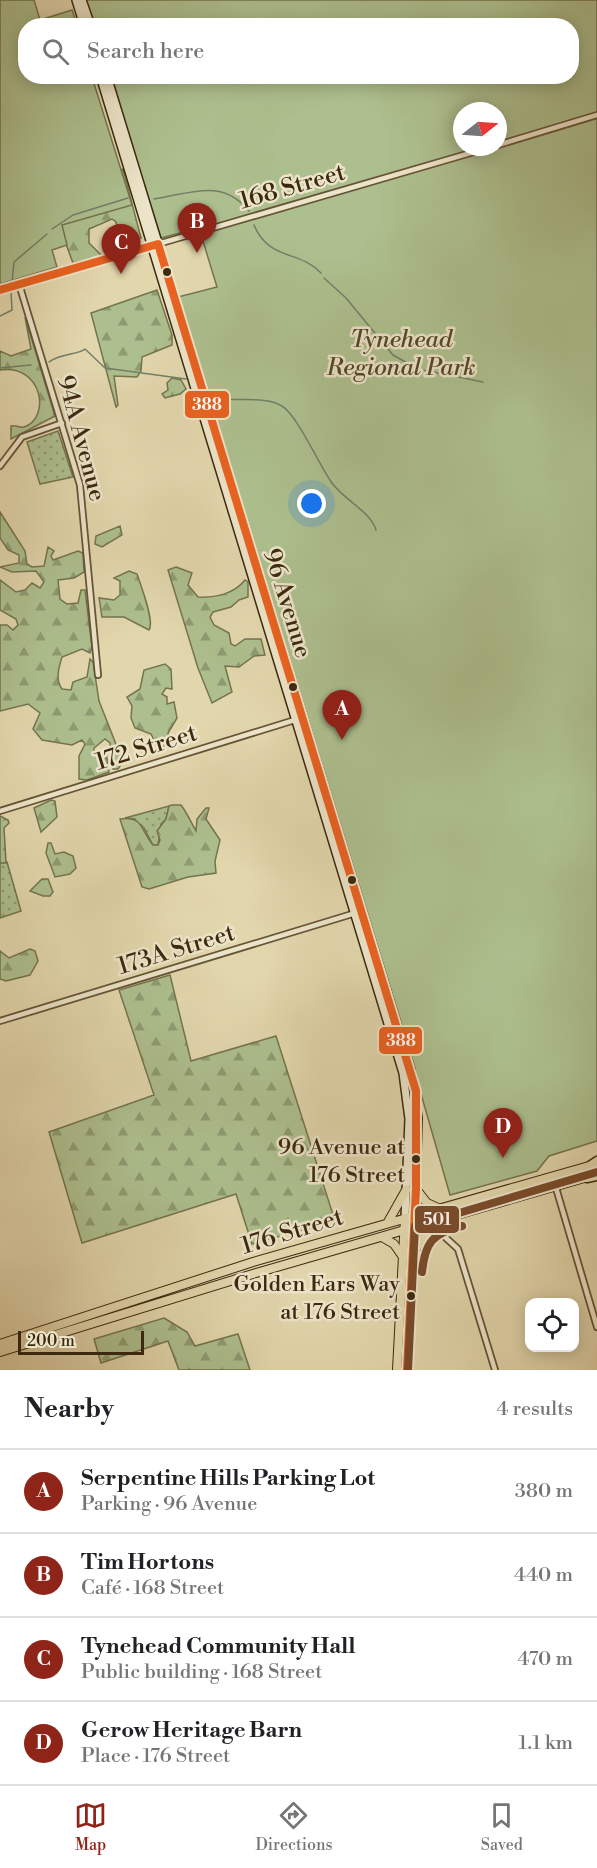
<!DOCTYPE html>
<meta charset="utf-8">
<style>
body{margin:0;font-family:"Libre Bodoni",serif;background:#f2f2f2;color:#202124}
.controls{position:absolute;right:18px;bottom:18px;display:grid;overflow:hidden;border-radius:12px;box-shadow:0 3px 15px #0003}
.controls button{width:54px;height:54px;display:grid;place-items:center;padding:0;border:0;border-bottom:2px solid #e0e0e0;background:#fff;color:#202124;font:30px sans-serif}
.compass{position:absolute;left:453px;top:102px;width:54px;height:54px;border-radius:50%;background:#fff;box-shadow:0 3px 15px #0003;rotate:73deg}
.scale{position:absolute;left:18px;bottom:15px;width:126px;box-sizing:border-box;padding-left:6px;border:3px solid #3c290e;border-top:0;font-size:16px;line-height:21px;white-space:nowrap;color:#3c290e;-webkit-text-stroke:4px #ece4c9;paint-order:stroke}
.you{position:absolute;left:312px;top:504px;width:21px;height:21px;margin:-15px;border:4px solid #fff;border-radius:50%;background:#1a73e8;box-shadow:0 0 0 9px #1a73e833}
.badge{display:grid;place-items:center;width:39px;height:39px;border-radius:50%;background:#8f2418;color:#fff;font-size:20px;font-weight:700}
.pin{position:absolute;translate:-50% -50px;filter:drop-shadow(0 2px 3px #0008)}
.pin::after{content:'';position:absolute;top:32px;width:21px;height:18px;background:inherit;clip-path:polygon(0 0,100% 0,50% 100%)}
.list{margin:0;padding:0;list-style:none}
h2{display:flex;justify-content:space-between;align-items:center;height:78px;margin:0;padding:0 24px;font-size:26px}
h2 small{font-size:20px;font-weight:400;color:#757577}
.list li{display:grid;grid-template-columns:39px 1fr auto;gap:18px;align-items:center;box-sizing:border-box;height:84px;padding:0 24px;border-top:2px solid #e0e0e0}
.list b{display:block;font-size:22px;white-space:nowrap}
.list p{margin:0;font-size:20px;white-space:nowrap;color:#757577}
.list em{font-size:20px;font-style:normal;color:#757577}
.icon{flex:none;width:33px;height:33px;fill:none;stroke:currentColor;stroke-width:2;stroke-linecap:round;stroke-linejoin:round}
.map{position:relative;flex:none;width:597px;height:1370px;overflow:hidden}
.search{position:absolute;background:#fff;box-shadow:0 3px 15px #0003;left:18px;right:18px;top:18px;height:66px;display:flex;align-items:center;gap:15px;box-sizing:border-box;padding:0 21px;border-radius:24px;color:#757577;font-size:22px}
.sheet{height:414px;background:#fff}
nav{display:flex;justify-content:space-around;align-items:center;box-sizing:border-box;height:84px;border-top:2px solid #e0e0e0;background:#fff;font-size:16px;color:#757577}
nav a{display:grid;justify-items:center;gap:3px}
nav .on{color:#8f2418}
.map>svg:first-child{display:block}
.grass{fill:url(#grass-dots);stroke:#74744e;stroke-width:1.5}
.forest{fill:url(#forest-firs);stroke:#74744e;stroke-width:1.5}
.park{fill:#adbf8e;stroke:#74744e;stroke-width:1.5;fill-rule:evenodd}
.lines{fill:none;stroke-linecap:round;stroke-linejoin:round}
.stream{stroke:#717f69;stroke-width:1.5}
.minor-casing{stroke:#665436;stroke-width:8}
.secondary-casing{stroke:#3c290e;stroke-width:10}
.primary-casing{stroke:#3c290e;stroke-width:10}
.trunk-casing{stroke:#3c290e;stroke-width:10}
.motorway-casing{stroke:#3c290e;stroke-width:11}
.minor{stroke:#ece4c9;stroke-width:4.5}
.secondary{stroke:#ece4c9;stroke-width:7}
.primary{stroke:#e2d6ac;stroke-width:8}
.trunk{stroke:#e2d6ac;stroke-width:8}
.motorway{stroke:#e2d6ac;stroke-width:8}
.bus-1-casing{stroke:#ece4c9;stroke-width:12}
.bus-2-casing{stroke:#ece4c9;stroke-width:12}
.bus-1{stroke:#e96221;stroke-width:8}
.bus-2{stroke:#7a4b2a;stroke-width:8}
.bus-dot{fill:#3c290e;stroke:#ece4c9;stroke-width:2}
.labels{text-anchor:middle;stroke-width:5;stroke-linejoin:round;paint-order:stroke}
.bus-label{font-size:22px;fill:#3c290e;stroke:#ece4c9;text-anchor:end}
.street-label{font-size:24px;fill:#3c290e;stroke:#ece4c9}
.park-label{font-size:24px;font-style:italic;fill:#534728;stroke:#ece4c9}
.line-badge{stroke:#ece4c9;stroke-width:2}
.badge-label{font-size:16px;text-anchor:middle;font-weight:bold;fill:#fff}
</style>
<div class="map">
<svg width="597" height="1370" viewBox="0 0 597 1370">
<defs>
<pattern id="grass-dots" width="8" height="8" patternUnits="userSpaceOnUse" patternTransform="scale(1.5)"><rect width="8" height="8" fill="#adbf8e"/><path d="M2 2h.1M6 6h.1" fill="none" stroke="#8e9b72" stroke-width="1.8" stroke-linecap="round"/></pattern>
<pattern id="forest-firs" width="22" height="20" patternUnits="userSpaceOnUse" patternTransform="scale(1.5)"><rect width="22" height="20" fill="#adbf8e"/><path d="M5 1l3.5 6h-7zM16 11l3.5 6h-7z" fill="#8e9b72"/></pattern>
</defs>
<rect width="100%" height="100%" fill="#e2d6ac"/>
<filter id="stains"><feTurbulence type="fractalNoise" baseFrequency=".00333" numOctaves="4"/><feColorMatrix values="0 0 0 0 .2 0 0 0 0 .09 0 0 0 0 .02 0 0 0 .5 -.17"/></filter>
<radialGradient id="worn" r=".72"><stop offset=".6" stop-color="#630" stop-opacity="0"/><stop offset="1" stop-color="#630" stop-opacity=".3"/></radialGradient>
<path class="grass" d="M58 431 73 477 40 484 27 442Z
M169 806 166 819 161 824 158 845H153L144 828 134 819 125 818Z
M7 862 21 911 0 918V863Z"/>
<path class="forest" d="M123 169 141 238 108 251 103 243 119 237 116 222 112 219 89 229V243L102 256 73 263 66 244 54 195Z
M157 290 172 335V345L142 357 141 371 137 377 114 376 118 405 116 407 91 313Z
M25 317 55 416 11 439V426C16 425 20 428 24 427 51 418 43 364 0 370V351L11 356 31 349Z
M172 378 181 380 186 389 180 394 165 398 162 394 168 390 167 383Z
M0 512 25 551 27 564 32 567 44 566 48 547 54 551 51 556 53 560 78 551 83 553 84 572 74 578 58 580 60 599 67 604 78 603 81 590H85L92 648 90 653 82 649 62 657C59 667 55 679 62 689L71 690 73 682 87 677 90 659 93 662 99 701 123 762 118 769H113L110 743 105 739 94 748V751L97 754 106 752 109 772 87 780 79 779V756L85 744 82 740 72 745 42 740 33 729 40 713 28 704 0 711V625H7L13 630 18 625 16 619 0 610V580L16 592 25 590 32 583 40 588 44 582 36 571 12 572 0 567 19 563V555L8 550 0 538Z
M120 526 122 535 102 547 95 544 96 536Z
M176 567 192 573 188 585 198 597C215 598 234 594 245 580L248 582V597L239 600 231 607 213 612 210 617 214 625 229 633 231 644 235 646 245 639H261L265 655 254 656 239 667 225 666 232 692 212 703 198 668 168 570Z
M129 571 137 574C141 586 155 622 149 630L124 617H102L99 598 114 600 120 595V581L114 578Z
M165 664 171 669 172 689 166 688 162 694 167 697V704L174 702 177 718 168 733 169 743 158 749 151 734 135 728 131 718 132 706 127 697 140 689 144 670Z
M51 800 55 801 57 817 41 832 34 808Z
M172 805H181C187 813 191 822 196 831L197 819 206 808H209L206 819 220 840 215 861 216 873 188 877 149 889 142 887 120 819C143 815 141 831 153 845H158L160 840 157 831 166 819 169 806Z
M0 816 8 820 9 823 4 828 6 863H0Z
M48 843H51L55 854 64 852 73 856 76 868 70 874 55 877 46 853Z
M42 879H48L53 892 50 896H43L30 891Z
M30 949 35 951 38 961 30 975 6 981 0 979V951L9 958Z
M170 975 191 1061 276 1036 335 1221 252 1244 236 1194 82 1243 49 1132 154 1095 119 990Z
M164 1318 187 1332 195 1346 238 1334 250 1370H179L168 1341 101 1363 94 1339Z"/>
<path class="park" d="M0 0H34L40 20 72 10 77 25 26 26V76L92 77 132 205 62 225 67 245 52 250 57 267 0 284Z
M85 0H597V1141L549 1156 537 1171 450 1195 411 1059 178 297 217 287 199 228 161 238 110 77 572 76V26L93 25ZM462 111H498V147H462Z"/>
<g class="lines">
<path class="stream" d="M154 199C189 194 222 177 249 211
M254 225C269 261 300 250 321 273
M52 229 73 215 128 198
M324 278 346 298 393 355 418 369 483 382
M12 283 14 262 47 234
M0 316 12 310 11 292
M49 362C61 353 78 355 85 349L105 368 186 379
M0 368 31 365
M214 397C235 403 264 395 282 406 298 416 319 465 332 483 344 500 370 511 376 530"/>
<defs>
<path id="minor" d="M498 145 597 115
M158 244 491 147
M19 284 80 485 98 675
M0 466 22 437 62 423
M0 811 298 719
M0 1021 362 911
M556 1188 597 1327
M446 1238 458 1249 495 1370"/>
<path id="secondary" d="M76 0 84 26
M82 0 91 26
M100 76 403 1073 409 1119 405 1218
M107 76 411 1070 418 1118 415 1215
M0 290 156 245"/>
<path id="primary" d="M397 1370 405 1218
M407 1370 415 1215"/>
<path id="trunk" d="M416 1189 427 1203 438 1208
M388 1222 406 1190
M382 1237 394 1244 403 1257
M413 1253 435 1222
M0 1344 253 1262 596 1164
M0 1352 256 1273 591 1176"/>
<path id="motorway" d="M591 1165 597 1161
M587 1178 597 1176"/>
</defs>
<use href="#minor" class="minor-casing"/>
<use href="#secondary" class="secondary-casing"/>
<use href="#primary" class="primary-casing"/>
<use href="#trunk" class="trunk-casing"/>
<use href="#motorway" class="motorway-casing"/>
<use href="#minor" class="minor"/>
<use href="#secondary" class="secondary"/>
<use href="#primary" class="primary"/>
<use href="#trunk" class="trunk"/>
<use href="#motorway" class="motorway"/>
<defs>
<path id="bus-1" d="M0 290 158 244 416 1091V1189L407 1370"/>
<path id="bus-2" d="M422 1272C425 1242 433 1233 462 1226
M408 1370 415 1226 597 1172"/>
</defs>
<use href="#bus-1" class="bus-1-casing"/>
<use href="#bus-2" class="bus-2-casing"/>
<use href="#bus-1" class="bus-1"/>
<use href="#bus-2" class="bus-2"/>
</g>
<g class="bus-dot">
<circle cx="167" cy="272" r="5"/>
<circle cx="293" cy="687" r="5"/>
<circle cx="352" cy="880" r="5"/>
<circle cx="416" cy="1159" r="5"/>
<circle cx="411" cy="1296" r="5"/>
</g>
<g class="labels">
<g class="bus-label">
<text x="405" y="1154">96 Avenue at<tspan x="405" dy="28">176 Street</tspan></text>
<text x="400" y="1291">Golden Ears Way<tspan x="400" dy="28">at 176 Street</tspan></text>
</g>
<g class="street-label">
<text transform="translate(292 186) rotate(-16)" y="8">168 Street</text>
<text transform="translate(82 438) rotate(75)" y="8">94A Avenue</text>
<text transform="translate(288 603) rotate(73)" y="8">96 Avenue</text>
<text transform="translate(146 747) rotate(-17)" y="8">172 Street</text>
<text transform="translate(176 949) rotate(-17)" y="8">173A Street</text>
<text transform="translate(292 1231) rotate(-17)" y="8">176 Street</text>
</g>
<g class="park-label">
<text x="401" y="347">Tynehead<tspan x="401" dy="28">Regional Park</tspan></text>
</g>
</g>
<g class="line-badge">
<rect x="184" y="390" width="46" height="29" rx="6" fill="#e96221"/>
<rect x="378" y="1026" width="45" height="29" rx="6" fill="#e96221"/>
<rect x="414" y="1205" width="46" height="29" rx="6" fill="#7a4b2a"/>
</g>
<g class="badge-label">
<text x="207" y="410">388</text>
<text x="401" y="1046">388</text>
<text x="437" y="1225">501</text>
</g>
<rect width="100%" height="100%" filter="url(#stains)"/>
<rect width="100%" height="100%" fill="url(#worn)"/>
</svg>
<div class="controls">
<button><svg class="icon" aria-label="locate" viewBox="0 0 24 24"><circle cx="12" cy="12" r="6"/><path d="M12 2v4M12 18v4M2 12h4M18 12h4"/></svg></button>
</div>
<svg class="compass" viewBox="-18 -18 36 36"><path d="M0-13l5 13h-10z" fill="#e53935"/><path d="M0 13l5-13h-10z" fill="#757577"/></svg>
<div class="scale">200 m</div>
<div class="you"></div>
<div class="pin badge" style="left:342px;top:740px">A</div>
<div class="pin badge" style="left:197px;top:253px">B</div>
<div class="pin badge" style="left:121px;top:274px">C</div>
<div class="pin badge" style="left:503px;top:1158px">D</div>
<div class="search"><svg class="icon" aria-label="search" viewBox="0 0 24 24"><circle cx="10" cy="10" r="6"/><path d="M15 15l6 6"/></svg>Search here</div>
</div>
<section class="sheet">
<h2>Nearby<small>4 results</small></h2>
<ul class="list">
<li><span class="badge">A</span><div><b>Serpentine Hills Parking Lot</b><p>Parking · 96 Avenue</p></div><em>380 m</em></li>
<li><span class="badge">B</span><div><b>Tim Hortons</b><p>Café · 168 Street</p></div><em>440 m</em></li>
<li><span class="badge">C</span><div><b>Tynehead Community Hall</b><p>Public building · 168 Street</p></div><em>470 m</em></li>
<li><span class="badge">D</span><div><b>Gerow Heritage Barn</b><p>Place · 176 Street</p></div><em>1.1 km</em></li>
</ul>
</section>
<nav>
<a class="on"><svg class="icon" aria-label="map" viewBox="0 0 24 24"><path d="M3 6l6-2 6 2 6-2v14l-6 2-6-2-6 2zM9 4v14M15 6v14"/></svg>Map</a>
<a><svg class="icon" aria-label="directions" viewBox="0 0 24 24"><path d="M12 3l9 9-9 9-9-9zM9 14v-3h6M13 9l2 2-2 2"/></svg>Directions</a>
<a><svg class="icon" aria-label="saved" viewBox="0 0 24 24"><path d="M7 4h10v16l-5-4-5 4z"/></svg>Saved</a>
</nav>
